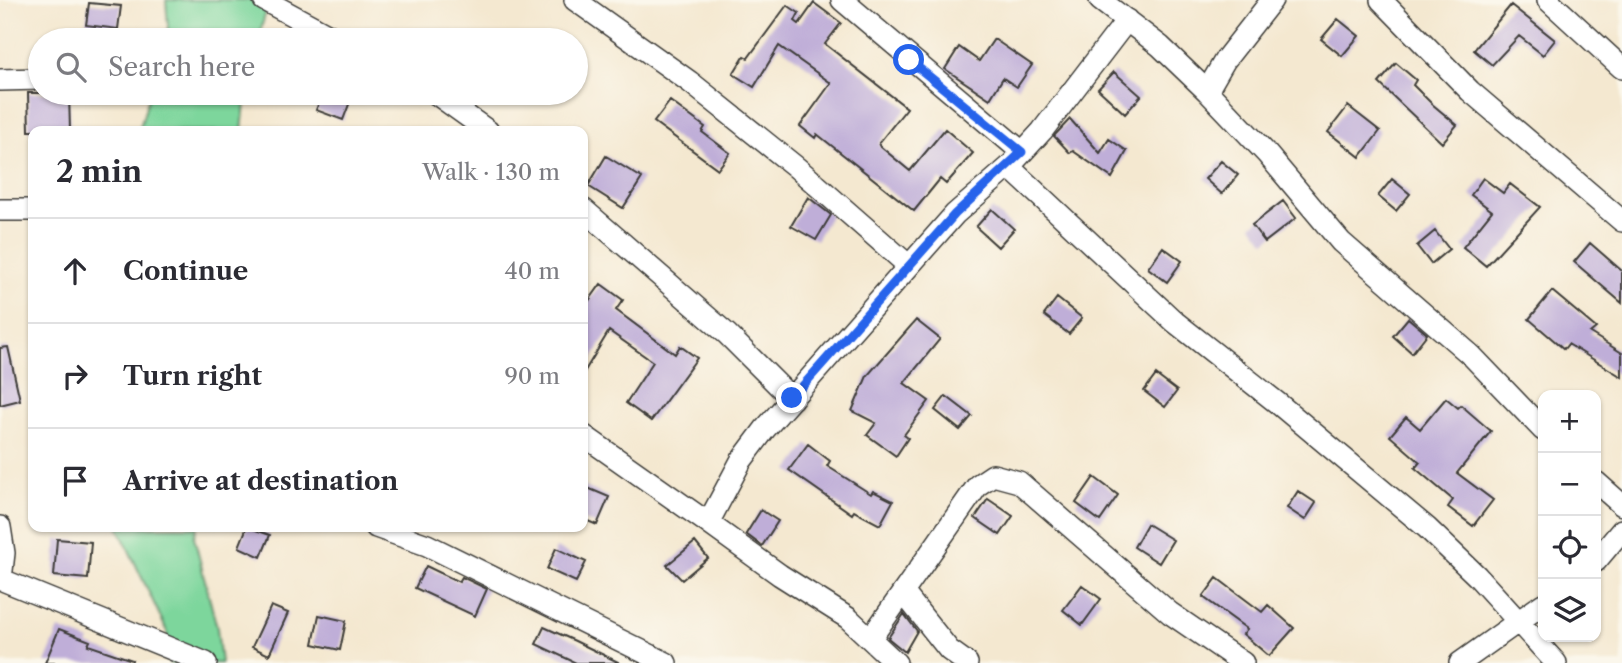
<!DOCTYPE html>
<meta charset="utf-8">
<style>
body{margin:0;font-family:"Libre Caslon Text",serif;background:#f2f2f3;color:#2b2b33}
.controls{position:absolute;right:21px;bottom:21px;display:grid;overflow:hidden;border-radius:14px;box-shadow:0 2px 5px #0004}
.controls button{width:63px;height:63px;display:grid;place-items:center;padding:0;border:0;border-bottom:2px solid #e1e1e2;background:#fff;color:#2b2b33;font:35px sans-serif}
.stop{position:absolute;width:21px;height:21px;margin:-16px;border:5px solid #2563eb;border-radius:50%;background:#fff}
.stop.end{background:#2563eb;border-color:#fff;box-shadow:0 2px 7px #0008}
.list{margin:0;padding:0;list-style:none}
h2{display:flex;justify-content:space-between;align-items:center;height:91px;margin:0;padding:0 28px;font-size:30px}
h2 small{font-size:23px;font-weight:400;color:#7c7c81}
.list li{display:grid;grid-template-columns:46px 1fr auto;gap:21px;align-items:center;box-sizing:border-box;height:105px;padding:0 28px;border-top:2px solid #e1e1e2}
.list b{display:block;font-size:26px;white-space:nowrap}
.list em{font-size:23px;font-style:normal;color:#7c7c81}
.icon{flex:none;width:38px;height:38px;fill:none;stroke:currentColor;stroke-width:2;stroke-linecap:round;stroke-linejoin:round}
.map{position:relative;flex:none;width:1622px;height:663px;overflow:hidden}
.search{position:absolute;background:#fff;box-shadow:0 2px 5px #0004;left:28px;top:28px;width:560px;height:77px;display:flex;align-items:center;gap:18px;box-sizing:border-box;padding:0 24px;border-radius:38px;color:#7c7c81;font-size:26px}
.panel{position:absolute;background:#fff;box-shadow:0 2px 5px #0004;left:28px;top:126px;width:560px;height:406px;border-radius:14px}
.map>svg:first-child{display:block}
.green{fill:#7dd69c;stroke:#4c795c;stroke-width:2}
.building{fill:#bfaed8}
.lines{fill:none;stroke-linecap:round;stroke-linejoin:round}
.street-casing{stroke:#3c3b37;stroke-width:24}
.street{stroke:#fff;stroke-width:21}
.route{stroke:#2563eb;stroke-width:9}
</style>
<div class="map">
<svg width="1622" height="663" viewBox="0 0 1622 663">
<rect width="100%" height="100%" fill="#fbf7ec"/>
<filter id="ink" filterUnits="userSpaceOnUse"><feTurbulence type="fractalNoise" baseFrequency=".0143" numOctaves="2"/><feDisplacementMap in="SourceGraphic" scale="14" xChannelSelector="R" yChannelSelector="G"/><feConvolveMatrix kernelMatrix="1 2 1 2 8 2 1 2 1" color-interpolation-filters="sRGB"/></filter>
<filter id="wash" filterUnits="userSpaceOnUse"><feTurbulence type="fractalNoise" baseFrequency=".00686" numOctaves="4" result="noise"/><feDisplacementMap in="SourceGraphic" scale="28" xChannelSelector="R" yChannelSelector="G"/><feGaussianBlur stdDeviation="1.57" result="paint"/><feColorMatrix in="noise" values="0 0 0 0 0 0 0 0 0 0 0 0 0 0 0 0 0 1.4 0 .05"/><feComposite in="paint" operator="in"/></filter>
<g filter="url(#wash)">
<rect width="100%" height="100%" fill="#f4e8d0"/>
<path class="green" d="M166 0H269L258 40H169Z
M150 93H246L242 131H139Z
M118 527H197L194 537 217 628 221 663H170L167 631Z"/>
<g id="blocks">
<path class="building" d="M89 3 121 6 118 29 86 25Z
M814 3 841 23 825 44 907 108 879 143 881 147 910 171 945 129 973 153 946 184 940 179 914 211 817 134 815 138 800 126 831 83 779 46 754 87 733 74 744 56 748 58 787 5 799 13 795 21 799 24Z
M1511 5 1555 40 1543 55 1519 36 1492 65 1474 50Z
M1338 19 1359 36 1342 56 1321 39Z
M994 39 1032 65 1017 87 1003 78 990 99 945 69 959 47 979 61Z
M1396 63 1416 80 1413 85 1432 104 1457 125 1442 143 1379 83Z
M1114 72 1141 96 1125 114 1098 89Z
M28 93H69L70 131H29Z
M323 93H335L351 99 343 120 316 110Z
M670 101 705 127 702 132 730 153 718 169 654 122Z
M1348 106 1380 131 1360 157 1328 132Z
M1070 119 1100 153 1109 139 1127 151 1112 178 1073 151 1070 153 1054 136Z
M606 156 642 178 623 208 588 186Z
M1221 161 1238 175 1222 194 1205 179Z
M1483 178 1503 193 1510 184 1540 207 1486 266 1463 247 1492 211 1471 195Z
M1392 179 1410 194 1396 211 1378 196Z
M808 197 831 215 816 240 791 226Z
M1283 201 1296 218 1265 242 1252 225Z
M992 209 1014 229 998 247 976 227Z
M1435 231 1449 249 1431 264 1417 246Z
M1590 243 1622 271V303L1574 262Z
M1163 247 1182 261 1167 282 1148 268Z
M601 284 623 300 616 310 675 354 680 346 697 358 651 421 626 403 653 362 609 331 583 374V309Z
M1552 291 1596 328 1590 333 1622 353V377L1568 344 1564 349 1529 319Z
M1057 298 1082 318 1069 334 1044 315Z
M1408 318 1427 334 1412 353 1393 336Z
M916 320 940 339 904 383 929 401 904 435 908 438 896 456 867 435 876 423 852 411 867 376Z
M8 347 20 400 0 405V348Z
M1156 375 1177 391 1165 407 1144 391Z
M946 396 972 416 960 430 935 410Z
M1446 398 1458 408 1461 405 1491 431 1457 473 1493 500 1473 526 1448 507 1453 500 1415 468 1420 462 1390 436 1406 417 1420 429Z
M808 444 830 461 827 466 871 494 873 491 893 501 880 525 854 511 852 514 789 470Z
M1094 477 1118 495 1100 521 1076 503Z
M583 486 609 497 597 525 583 519Z
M1298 491 1316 503 1305 520 1287 508Z
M988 499 1013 516 1000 535 975 518Z
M761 510 778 521 762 546 746 534Z
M1147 524 1173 540 1159 563 1134 547Z
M247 527 270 535 261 557 239 547Z
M57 539 91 542 88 579 54 576Z
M695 542 708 558 682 580 667 565Z
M556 548 586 562 576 582 547 569Z
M426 566 459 582 462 577 487 589 475 616 415 588Z
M1217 578 1262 612 1268 605 1294 628 1269 656 1243 634 1247 629 1203 597Z
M1082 585 1101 599 1082 625 1063 610Z
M271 606 288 613 269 655 252 647Z
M904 614 917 631 905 652 888 638Z
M319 615 346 621 340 650 313 644Z
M544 627 575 641 620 663H576L536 644Z
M59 629 90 641 88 645 132 660 131 663H45Z"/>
</g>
</g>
<g filter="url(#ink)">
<use href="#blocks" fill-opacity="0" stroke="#3c3b37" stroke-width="2"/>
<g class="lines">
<defs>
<path id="street" d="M264 0 338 40
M575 0 690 82 796 167 909 266
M842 0 1022 152
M1100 0 1160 46 1207 91
M1272 0 1225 60 1207 91 1267 154 1341 242 1472 356 1543 430
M1381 0 1470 91 1622 221
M1548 0 1622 68
M0 80 40 79
M435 93 488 131
M1009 167 1175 322 1280 405 1427 528 1477 576 1556 663
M583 209 727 334 792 399
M0 210H33
M583 435 708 523
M1596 482 1622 505
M0 527 4 553 1 579
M376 527 427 545 666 663
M1596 561 1622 530
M0 579 206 663
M903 592 949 650 967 663
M871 638 978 485 993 475 1019 482 1170 613 1243 663
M896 663 848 618 780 575 708 523 741 461 765 429 955 214 1009 167 1042 131 1127 20
M1460 663 1543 604"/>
</defs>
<use href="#street" class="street-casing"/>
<use href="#street" class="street"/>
</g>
</g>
<g class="lines" filter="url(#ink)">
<path class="route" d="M792 398 955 214 1022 152 909 60"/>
</g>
</svg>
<div class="controls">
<button>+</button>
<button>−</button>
<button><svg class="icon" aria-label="locate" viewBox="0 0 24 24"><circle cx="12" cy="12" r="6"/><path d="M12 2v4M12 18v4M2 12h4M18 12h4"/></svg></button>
<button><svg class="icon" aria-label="layers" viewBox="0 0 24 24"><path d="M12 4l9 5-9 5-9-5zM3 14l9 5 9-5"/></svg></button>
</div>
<div class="stop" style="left:909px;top:60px"></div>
<div class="stop end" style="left:792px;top:398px"></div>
<div class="search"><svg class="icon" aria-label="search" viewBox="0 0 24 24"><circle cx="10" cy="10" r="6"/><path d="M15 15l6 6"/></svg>Search here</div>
<section class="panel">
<h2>2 min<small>Walk · 130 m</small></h2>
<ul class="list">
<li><svg class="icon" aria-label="ahead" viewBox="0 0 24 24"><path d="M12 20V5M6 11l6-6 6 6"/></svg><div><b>Continue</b></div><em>40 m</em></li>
<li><svg class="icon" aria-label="right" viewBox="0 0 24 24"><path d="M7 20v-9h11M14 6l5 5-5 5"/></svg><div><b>Turn right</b></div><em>90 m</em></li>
<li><svg class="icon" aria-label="arrive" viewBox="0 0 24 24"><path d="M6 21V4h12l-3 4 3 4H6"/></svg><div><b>Arrive at destination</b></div></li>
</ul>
</section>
</div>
